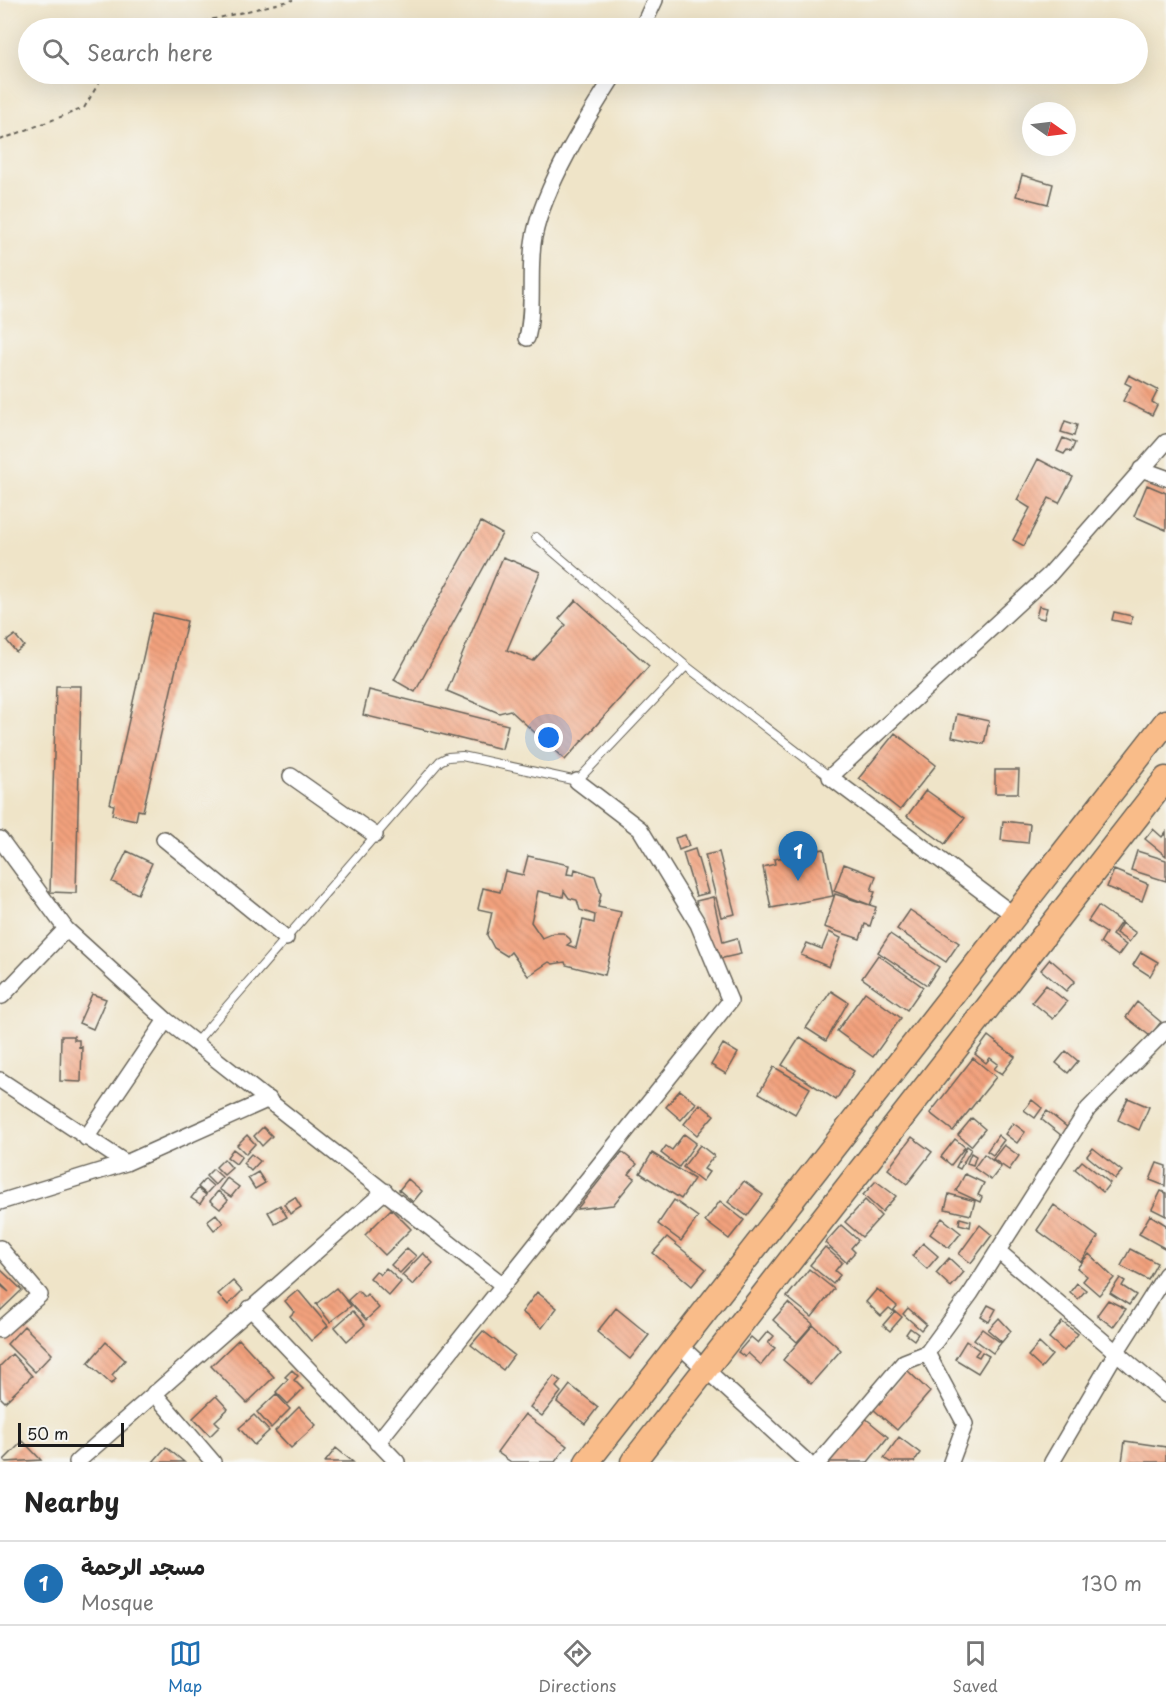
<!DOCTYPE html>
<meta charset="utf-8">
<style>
body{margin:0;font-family:"Playpen Sans","Playpen Sans Arabic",sans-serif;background:#f6f6f6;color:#222}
.compass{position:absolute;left:1022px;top:102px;width:54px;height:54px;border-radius:50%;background:#fff;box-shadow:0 6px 24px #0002;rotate:104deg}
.scale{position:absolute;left:18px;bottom:15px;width:106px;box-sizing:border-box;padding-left:6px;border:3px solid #1c1c1c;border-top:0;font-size:16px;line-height:21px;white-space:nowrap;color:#1c1c1c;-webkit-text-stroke:4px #f6f6f2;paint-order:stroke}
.you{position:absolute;left:549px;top:738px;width:21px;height:21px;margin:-15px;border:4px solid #fff;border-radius:50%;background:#1a73e8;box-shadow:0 0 0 9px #1a73e833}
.badge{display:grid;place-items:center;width:39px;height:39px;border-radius:50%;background:#1f6fb2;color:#fff;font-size:20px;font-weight:700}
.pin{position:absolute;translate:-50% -50px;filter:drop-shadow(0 2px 3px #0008)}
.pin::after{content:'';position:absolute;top:32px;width:21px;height:18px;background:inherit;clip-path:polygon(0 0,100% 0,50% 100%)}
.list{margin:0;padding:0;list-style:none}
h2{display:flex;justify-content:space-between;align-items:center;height:78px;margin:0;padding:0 24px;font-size:26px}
h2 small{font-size:20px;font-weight:400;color:#767676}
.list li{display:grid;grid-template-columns:39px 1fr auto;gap:18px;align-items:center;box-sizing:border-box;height:84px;padding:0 24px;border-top:2px solid #e0e0e0}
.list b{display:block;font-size:22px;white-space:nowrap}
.list p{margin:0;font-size:20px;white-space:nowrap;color:#767676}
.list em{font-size:20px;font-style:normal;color:#767676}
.icon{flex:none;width:33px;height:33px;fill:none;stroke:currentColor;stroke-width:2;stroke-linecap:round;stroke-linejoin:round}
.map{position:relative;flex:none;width:1166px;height:1462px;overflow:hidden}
.search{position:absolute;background:#fff;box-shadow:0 6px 24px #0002;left:18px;right:18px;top:18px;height:66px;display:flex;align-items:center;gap:15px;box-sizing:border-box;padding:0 21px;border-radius:33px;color:#767676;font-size:22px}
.sheet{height:162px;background:#fff}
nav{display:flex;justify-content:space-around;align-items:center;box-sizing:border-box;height:84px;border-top:2px solid #e0e0e0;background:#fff;font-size:16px;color:#767676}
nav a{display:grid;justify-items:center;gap:3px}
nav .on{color:#1f6fb2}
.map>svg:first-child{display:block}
.building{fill:url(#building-back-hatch);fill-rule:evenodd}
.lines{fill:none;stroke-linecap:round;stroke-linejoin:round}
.service-casing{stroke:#666258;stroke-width:10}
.minor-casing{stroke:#666258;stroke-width:18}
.primary-casing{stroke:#666258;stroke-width:27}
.path{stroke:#666258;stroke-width:2;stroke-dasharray:4.5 4.5;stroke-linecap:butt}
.service{stroke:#fff;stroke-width:8}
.minor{stroke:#fff;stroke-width:15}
.primary{stroke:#f9bc89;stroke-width:24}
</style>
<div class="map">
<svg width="1166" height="1462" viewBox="0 0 1166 1462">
<defs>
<pattern id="building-back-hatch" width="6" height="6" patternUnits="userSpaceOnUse" patternTransform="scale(1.5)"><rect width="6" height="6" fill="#f2a17d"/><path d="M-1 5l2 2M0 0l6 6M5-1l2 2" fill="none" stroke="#cf8a6b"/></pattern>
</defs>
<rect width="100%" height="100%" fill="#f6f6f2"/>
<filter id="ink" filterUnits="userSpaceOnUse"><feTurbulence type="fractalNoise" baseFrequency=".0167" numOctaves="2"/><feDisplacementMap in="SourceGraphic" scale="12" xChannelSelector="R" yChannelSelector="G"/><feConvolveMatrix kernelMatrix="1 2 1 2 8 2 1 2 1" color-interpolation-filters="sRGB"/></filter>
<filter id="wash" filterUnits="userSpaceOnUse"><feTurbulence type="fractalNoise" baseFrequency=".008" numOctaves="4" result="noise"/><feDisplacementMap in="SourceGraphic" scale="24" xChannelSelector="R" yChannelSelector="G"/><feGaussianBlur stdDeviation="1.35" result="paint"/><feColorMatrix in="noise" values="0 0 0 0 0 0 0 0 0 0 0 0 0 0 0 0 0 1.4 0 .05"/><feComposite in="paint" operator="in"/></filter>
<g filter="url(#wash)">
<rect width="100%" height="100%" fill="#efe4c8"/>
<g id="blocks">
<path class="building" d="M1022 175 1053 184 1048 204 1016 196Z
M1129 375 1158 390 1152 402 1157 405 1152 415 1123 401 1131 386 1125 383Z
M1065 421 1077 425 1074 436 1061 432Z
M1063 438 1075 443 1071 452 1067 450 1064 454 1057 451Z
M1038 459 1073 477 1059 503 1049 498 1024 546 1013 540 1030 508 1017 500Z
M1147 485 1166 493V530L1134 516Z
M481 522 502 534 415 692 394 680Z
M503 557 540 572 507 650 533 661 566 625 559 619 576 600 649 666 565 760 510 710 499 713 447 691Z
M1039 606 1047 608 1044 619 1036 617Z
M1114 612 1132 616 1131 624 1112 620Z
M153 613 187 621 143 811 138 810 136 820 112 815 114 805 110 804Z
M15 635 24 646 16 652 7 641Z
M56 686H81L76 893 50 892Z
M369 690 508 725 502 749 363 715Z
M957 714 989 721 984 744 952 737Z
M895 733 936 765 900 810 859 778Z
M995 770H1019L1018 793H995Z
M926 790 965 818 945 844 907 816Z
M1003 821 1030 824 1028 843 1001 840Z
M1153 829 1162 837 1166 832V856L1145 839Z
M685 835 689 846 679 850 675 838Z
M695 849 708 893 696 896 683 853Z
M824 849 833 896 771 908 763 867 775 864 774 859Z
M127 851 152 863 138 894 112 882Z
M1137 851 1166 860V881L1131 870Z
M719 852 735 914 721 917 705 855Z
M528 856 569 865 567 874 574 875 575 869 595 876 601 894 598 907 621 912 605 975 566 965 565 962 553 964 549 962 528 976 511 952 507 956 494 948 487 935 492 912 478 909 483 888 500 892 505 871 523 875ZM538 891 563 897 564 891 569 898 577 900 580 910 595 915 594 923 583 920 576 948 567 945 571 942 570 939 563 933H554L542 938 531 922Z
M844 864 876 876 871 891 875 892 870 905 834 891Z
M1114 870 1148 884 1142 901 1107 887Z
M835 894 876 907 870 926 865 924 860 939 824 927Z
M713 897 723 942 737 938 741 954 710 961 696 901Z
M1098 906 1121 922 1112 935 1126 945 1118 956 1100 943 1106 933 1088 921Z
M910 910 959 943 946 962 897 929Z
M1122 923 1136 933 1129 942 1116 933Z
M829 932 841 938 829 967 801 955 807 943 822 949Z
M890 934 939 967 927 985 878 952Z
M1141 952 1158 962 1150 976 1133 965Z
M878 955 923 987 907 1010 862 978Z
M1050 959 1075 981 1066 991 1041 970Z
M1046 985 1067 1002 1053 1019 1032 1002Z
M831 991 848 1002 826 1041 806 1028Z
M865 992 901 1018 873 1057 837 1031Z
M92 994 106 999 93 1029 79 1023Z
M1137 1002 1161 1022 1150 1036 1126 1017Z
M61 1036H74V1040H79V1047L82 1046 81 1082 60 1081Z
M988 1036 1015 1057 1002 1074 994 1069 998 1064 990 1058 986 1063 975 1054Z
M800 1037 854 1071 836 1100 782 1065Z
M723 1044 738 1053 726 1074 711 1065Z
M1066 1051 1078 1061 1068 1073 1056 1063Z
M973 1058 996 1077 953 1131 930 1113Z
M774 1067 810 1088 795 1114 759 1093Z
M680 1090 696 1103 681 1120 666 1107Z
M1128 1098 1149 1107 1139 1130 1118 1120Z
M1032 1100 1042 1108 1035 1118 1024 1110Z
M700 1104 714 1115 697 1135 684 1124Z
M1047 1111 1068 1128 1062 1136 1041 1119Z
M972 1118 985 1129 971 1146 958 1135Z
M1013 1123 1025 1132 1017 1143 1005 1134Z
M263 1127 272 1136 262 1146 254 1136Z
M684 1134 696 1143 679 1167 661 1153 666 1146 672 1150Z
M247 1135 255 1144 246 1154 237 1145Z
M998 1135 1004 1140 993 1155 987 1151Z
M912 1137 932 1152 907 1184 888 1169Z
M955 1139 965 1147 951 1165 941 1157Z
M700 1145 714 1156 704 1169 709 1172 702 1182 683 1167Z
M1004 1145 1019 1156 1009 1170 993 1159Z
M967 1146 971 1149 960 1169 956 1167Z
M1093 1148 1122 1171 1115 1179 1087 1156Z
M233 1149 242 1156 236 1164 227 1157Z
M622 1152 637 1164 629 1174 635 1178 613 1205 577 1209Z
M652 1153 694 1179 681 1199 640 1173Z
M971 1153 976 1156 973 1165 967 1163Z
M251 1154 260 1161 251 1171 243 1163Z
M984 1154 1001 1167 991 1180 974 1168Z
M224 1159 232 1168 224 1175 216 1167Z
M1082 1161 1110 1183 1103 1192 1075 1169Z
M1157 1163 1166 1166 1165 1186 1150 1180Z
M213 1169 222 1177 215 1185 206 1176Z
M258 1172 265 1183 255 1189 248 1178Z
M965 1174 984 1183 978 1195 982 1197 980 1202 956 1191Z
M227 1178 239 1187 231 1197 219 1189Z
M205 1179 213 1186 206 1194 198 1187Z
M408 1179 422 1191 413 1202 399 1190Z
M744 1181 763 1195 747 1216 728 1202Z
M876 1181 896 1196 882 1212 863 1195Z
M198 1189 206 1195 200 1204 191 1198Z
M218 1191 228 1200 220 1209 210 1201Z
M1161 1191 1166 1193V1216L1152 1209Z
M949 1194 975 1201 971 1215 945 1209Z
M295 1197 301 1207 290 1214 284 1204Z
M674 1200 698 1217 681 1241 658 1224Z
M865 1200 881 1216 862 1237 845 1222Z
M720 1201 744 1220 729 1239 705 1221Z
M280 1205 287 1217 275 1224 268 1212Z
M1054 1205 1098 1237 1081 1262 1037 1230Z
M391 1209 411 1229 385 1255 365 1235Z
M216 1214 223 1223 214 1230 207 1221Z
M1150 1215 1166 1225V1249L1139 1234Z
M942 1218 961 1233 949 1248 930 1234Z
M960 1218 971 1221 970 1227 959 1224Z
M841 1225 858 1240 851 1248 855 1252 846 1262 825 1243Z
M980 1225 992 1235 971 1263 959 1254Z
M667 1237 706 1269 692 1286 653 1253Z
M923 1243 938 1256 927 1269 912 1256Z
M825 1247 842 1262 835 1271 840 1275 833 1284 810 1265Z
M407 1248 416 1256 400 1273 391 1265Z
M1130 1249 1157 1263 1148 1280 1121 1266Z
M423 1253 433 1263 413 1285 402 1275Z
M1089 1254 1114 1278 1099 1295 1083 1281 1087 1276 1077 1268Z
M949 1258 964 1272 951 1287 936 1273Z
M386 1268 401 1282 389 1296 370 1278 376 1271 380 1275Z
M0 1269 22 1290 0 1311V1285L9 1292 0 1283Z
M809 1269 834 1289 812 1317 787 1297Z
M1120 1278 1125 1281 1122 1286 1136 1295 1129 1305 1110 1293Z
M233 1281 242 1291 228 1305 218 1294Z
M1077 1283 1086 1290 1078 1299 1070 1292Z
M336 1288 351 1306 330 1322 316 1304Z
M877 1289 897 1306 893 1311 889 1308 881 1316 866 1302Z
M298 1290 328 1326 311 1341 290 1316 294 1312 285 1301Z
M358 1291 364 1297 367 1294 379 1308 366 1320 348 1300Z
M537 1292 557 1308 542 1328 522 1312Z
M1108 1300 1126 1309 1113 1327 1097 1315Z
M788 1303 813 1324 797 1342 773 1320Z
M988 1305 996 1309 989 1322 981 1317Z
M616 1308 649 1335 630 1359 597 1332Z
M908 1308 926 1324 921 1330 903 1314Z
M353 1311 365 1325 347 1341 335 1327Z
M895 1311 902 1317 890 1331 883 1325Z
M999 1318 1011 1331 1002 1342 988 1330Z
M1062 1322 1078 1334 1064 1351 1049 1338Z
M813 1325 841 1350 811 1384 783 1360Z
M24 1326 52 1354 35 1372 7 1344Z
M910 1328 918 1334 914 1340 906 1334Z
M982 1329 1001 1343 993 1353 974 1339Z
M483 1331 514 1355 503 1370 471 1345Z
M768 1331 774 1336 768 1343 775 1348 761 1365 748 1353 745 1357 738 1352 751 1337 758 1343Z
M239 1339 274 1377 247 1403 211 1366Z
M966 1341 979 1350 975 1355 979 1357 982 1352 989 1356 978 1373 955 1359Z
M106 1342 125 1360 112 1375 116 1379 111 1384 88 1363Z
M1039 1343 1052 1355 1041 1368 1028 1356Z
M12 1354 32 1376 5 1402 0 1397V1366Z
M292 1370 298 1376 294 1380 303 1389 288 1404 276 1392 288 1379 285 1377Z
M907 1370 930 1392 897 1430 873 1409Z
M554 1376 561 1381 556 1387 561 1392 542 1416 530 1407Z
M570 1385 598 1407 585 1424 557 1402Z
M276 1394 290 1409 271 1428 257 1412Z
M216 1396 228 1409 215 1421 220 1426 210 1436 193 1418Z
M299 1407 316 1425 291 1448 275 1431Z
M525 1414 567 1446 555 1462H511L497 1452Z
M254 1415 269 1431 254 1445 239 1428Z
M864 1417 888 1437 868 1462H828Z
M899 1437 920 1453 914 1462H890L884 1458Z
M23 1441 41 1460 6 1462 4 1460Z
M1125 1441 1166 1447V1462H1122Z
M166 1447 184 1462H153Z
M336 1448 353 1462H325Z"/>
</g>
</g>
<g filter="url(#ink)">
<use href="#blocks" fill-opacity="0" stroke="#666258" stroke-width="1.5"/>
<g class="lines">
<defs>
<path id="service" d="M536 537 686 666 830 777
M196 1042 440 761 448 757 462 756 577 781 686 666"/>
<path id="minor" d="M642 28 655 0
M527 338C535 305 528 270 534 237 544 186 587 118 615 74
M1141 469 1166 478
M291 776 375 835
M0 839 66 929 166 1020 503 1285
M164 839 286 938
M1015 916 830 777 1050 574 1166 442
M0 995 2 996 66 929
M0 1080 126 1163
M86 1138 166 1020
M0 1202 126 1163 269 1099
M0 1248 40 1295 0 1330
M998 1251 1166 1395
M250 1308 397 1462
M679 1345 807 1462
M154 1393 213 1462
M377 1443 730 1001 698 924 640 829 577 781
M77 1462 385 1191
M819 1462 904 1362 927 1353
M951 1462 965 1424 927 1353 971 1293 1088 1109 1166 1030
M1052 1462 1117 1351 1166 1274"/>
<path id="primary" d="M587 1462 1166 722
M633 1462 1166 779"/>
</defs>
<use href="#service" class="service-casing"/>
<use href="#minor" class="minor-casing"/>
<use href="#primary" class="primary-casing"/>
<path class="path" d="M177 28 293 0
M0 140 84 108 104 74"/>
<use href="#service" class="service"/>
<use href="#minor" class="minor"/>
<use href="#primary" class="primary"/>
</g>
</g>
</svg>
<svg class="compass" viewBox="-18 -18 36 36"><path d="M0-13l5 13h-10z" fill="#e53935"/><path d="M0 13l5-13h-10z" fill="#767676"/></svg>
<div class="scale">50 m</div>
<div class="you"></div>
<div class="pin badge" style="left:798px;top:881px">1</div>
<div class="search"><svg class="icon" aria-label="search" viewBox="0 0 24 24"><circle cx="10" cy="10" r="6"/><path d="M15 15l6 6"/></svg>Search here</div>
</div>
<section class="sheet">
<h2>Nearby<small></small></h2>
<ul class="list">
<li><span class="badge">1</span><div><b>مسجد الرحمة</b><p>Mosque</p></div><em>130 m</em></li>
</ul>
</section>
<nav>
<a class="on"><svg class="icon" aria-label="map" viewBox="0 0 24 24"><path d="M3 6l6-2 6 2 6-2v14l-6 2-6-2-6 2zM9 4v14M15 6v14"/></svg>Map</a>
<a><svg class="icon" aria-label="directions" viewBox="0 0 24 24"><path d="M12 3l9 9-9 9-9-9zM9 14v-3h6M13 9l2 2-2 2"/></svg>Directions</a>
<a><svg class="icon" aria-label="saved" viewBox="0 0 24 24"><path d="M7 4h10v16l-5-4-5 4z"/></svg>Saved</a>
</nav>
